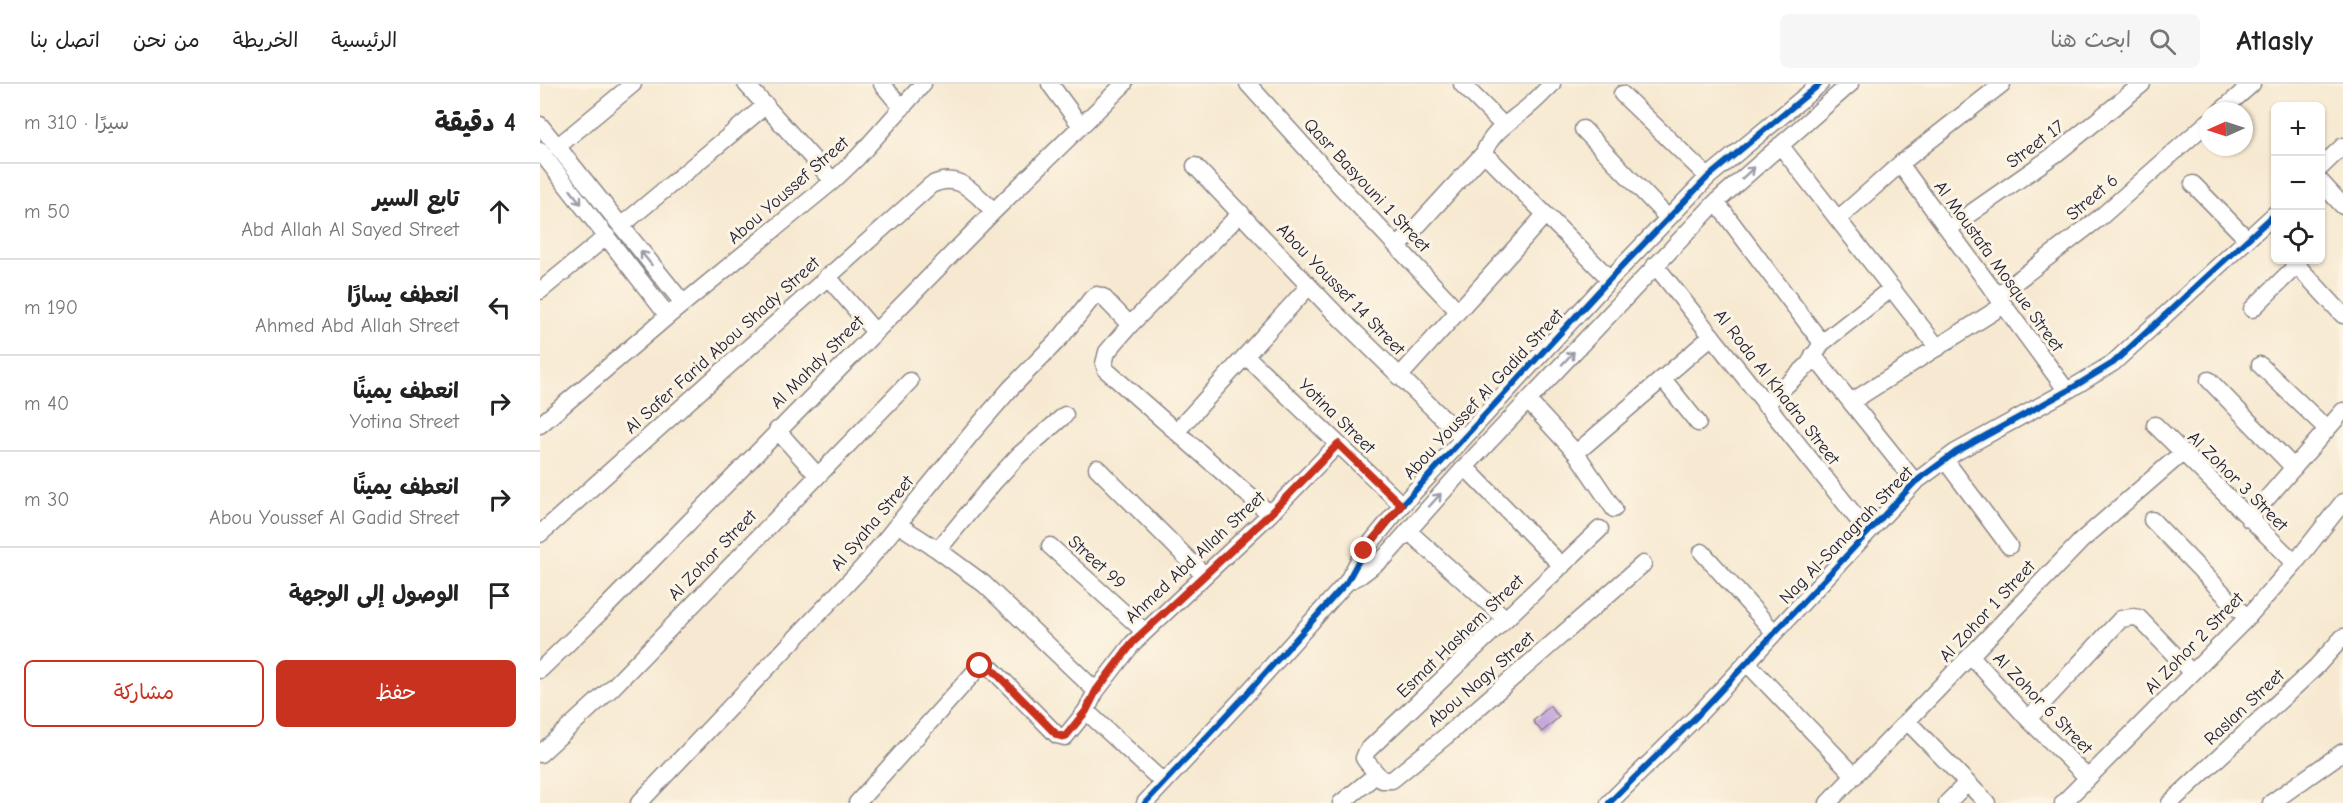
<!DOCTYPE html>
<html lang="ar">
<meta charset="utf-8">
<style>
body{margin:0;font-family:"Comic Neue","Playpen Sans Arabic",sans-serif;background:#f6f6f6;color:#222;direction:rtl}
.controls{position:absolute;right:18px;top:18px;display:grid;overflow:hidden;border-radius:9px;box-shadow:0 2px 4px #0004}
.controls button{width:54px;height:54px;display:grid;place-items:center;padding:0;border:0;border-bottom:2px solid #e0e0e0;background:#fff;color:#222;font:30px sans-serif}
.compass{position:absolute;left:1659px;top:18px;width:54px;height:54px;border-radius:50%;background:#fff;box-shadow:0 2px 4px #0004;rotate:267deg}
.stop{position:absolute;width:18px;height:18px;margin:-14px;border:4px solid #c8321e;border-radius:50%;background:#fff}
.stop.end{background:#c8321e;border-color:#fff;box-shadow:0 2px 6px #0008}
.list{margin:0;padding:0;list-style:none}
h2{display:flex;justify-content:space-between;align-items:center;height:78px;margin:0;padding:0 24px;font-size:26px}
h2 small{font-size:20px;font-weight:400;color:#767676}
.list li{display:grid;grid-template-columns:39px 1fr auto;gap:18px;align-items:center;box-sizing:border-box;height:96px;padding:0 24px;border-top:2px solid #e0e0e0}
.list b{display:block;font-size:22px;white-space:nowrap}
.list p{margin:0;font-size:20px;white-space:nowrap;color:#767676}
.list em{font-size:20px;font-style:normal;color:#767676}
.actions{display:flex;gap:12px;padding:18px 24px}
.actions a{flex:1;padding:14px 0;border:2px solid #c8321e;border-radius:9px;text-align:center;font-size:21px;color:#c8321e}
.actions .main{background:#c8321e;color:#fff}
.icon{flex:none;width:33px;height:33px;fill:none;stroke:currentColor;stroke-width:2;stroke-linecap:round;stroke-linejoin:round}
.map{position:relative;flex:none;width:1803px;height:719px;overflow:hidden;direction:ltr}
header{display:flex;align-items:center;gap:36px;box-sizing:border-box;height:84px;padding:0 30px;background:#fff;border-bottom:2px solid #e0e0e0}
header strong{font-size:28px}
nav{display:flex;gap:33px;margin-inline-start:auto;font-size:21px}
.search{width:420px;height:54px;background:#f6f6f6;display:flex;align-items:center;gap:15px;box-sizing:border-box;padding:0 21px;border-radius:9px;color:#767676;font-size:22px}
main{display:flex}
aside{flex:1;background:#fff}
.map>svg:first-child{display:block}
.building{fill:#bc99da}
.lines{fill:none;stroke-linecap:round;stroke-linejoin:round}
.minor-casing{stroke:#8c8686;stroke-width:19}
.minor{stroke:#fff;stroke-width:16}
.cycleway-casing{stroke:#fcf5e5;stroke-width:10}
.cycleway{stroke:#0057b8;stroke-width:6}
.oneway{stroke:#9c9ca7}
.route{stroke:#c8321e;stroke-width:8}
.labels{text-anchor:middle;stroke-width:6;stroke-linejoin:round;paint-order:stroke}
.street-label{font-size:18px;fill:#22223b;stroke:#fcf5e5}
</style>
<header>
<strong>Atlasly</strong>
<div class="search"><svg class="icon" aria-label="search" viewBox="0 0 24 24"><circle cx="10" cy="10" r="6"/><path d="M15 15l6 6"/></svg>ابحث هنا</div>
<nav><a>الرئيسية</a><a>الخريطة</a><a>من نحن</a><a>اتصل بنا</a></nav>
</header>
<main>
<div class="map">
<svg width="1803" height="719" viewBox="0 0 1803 719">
<rect width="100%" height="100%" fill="#fcf5e5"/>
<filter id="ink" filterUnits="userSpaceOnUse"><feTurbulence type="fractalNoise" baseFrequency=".0167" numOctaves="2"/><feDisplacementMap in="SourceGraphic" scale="12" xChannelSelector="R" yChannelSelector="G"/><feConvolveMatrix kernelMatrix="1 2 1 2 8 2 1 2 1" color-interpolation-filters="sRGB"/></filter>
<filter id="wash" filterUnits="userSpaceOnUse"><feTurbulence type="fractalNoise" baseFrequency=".008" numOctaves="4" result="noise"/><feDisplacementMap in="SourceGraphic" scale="24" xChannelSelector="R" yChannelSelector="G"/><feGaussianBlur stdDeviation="1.35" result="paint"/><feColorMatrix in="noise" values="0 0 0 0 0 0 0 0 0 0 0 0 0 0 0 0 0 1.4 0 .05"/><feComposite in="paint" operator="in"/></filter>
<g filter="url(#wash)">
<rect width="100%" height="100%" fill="#f7e9d1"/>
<g id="blocks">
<path class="building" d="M1010 622 1019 633 1002 648 993 637Z"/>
</g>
</g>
<g filter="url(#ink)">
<use href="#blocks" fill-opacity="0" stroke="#8c8686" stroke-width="1.5"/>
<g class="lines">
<defs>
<path id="minor" d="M206 0 293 97
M342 0 362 24
M510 0 541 42
M708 0 800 102 918 227
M922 0 963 41
M1082 10 1168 93
M1681 27 1712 0
M0 41 143 219
M1043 45 1128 134
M1240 61 1398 264
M17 63 93 0
M0 67 128 232
M944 69 1070 195
M1360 80 1527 307
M655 82 792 226 922 353
M1780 84 1803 62
M1780 97 1803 122
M1653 100 1707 155
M1176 118 1282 259
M701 129 590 241 567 268 564 280 566 286 730 430
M1298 135 1360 80 1462 0
M81 142 226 21
M1408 145 1517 69 1602 0
M858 163 944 69C951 49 967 40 983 27 994 19 1003 9 1012 0
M1752 176 1803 231
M1115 181 1328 448
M287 192 335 248
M0 207 67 152
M1457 212 1562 132 1668 38
M1712 225 1757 181
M1273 271 1375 398
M706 272 862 421
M1720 281 1787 345
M859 293 1004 132
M1123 295 1158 339
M1669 296 1754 384
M988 317 1036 369 1074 425
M1311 318 1464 221
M1225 321 1268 281 1282 259 1352 204
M0 341 128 232 293 97 317 74 383 0
M1615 341 1755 479
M237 346 277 391
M636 348 769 202
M1036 369 1172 252
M1405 376 1469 462
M925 383 1022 482
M557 384 664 491
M1709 435 1803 327
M1612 436 1707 534
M359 441 398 466 444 500 556 607
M1060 445 827 667 824 674 826 677 842 696H852L906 652 1103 480
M868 447 966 535
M0 450 391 101C420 87 433 109 454 127
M510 462 604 547
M398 466 454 398 479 371 525 331
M1162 468 1234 548
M807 498 821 491 846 472 925 383 1176 118 1310 0
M1431 572 1488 635 1547 693
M1206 578 1315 692
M0 586 66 523 454 127 584 0
M546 627 624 699
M1488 635 1581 535 1593 533 1599 534 1652 589
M1368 638 1447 719
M0 670 73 603 370 297
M99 719 323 483 432 349 470 305 522 252 552 214 557 211 563 213 590 241
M317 719 440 582H447L453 586 517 651 525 653 546 627 556 607 593 559 730 430 798 360
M605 719 703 614 807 498 824 467 862 421 1070 195 1168 93 1280 0
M801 719 837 690
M1069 719 1158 631 1375 398 1416 368 1527 307 1573 279 1736 129
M1288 719 1542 456 1642 369
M1407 719 1427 699
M1523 719 1707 534 1755 479 1803 418
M1630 719 1776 583 1803 553
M1731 719 1803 668"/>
</defs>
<use href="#minor" class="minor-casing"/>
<use href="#minor" class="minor"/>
<defs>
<path id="cycleway" d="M605 719 703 614 807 498 824 467 862 421 1070 195 1168 93 1280 0
M1069 719 1158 631 1375 398 1416 368 1527 307 1573 279 1736 129"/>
</defs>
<use href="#cycleway" class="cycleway-casing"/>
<use href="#cycleway" class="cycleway"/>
</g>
<defs><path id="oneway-shaft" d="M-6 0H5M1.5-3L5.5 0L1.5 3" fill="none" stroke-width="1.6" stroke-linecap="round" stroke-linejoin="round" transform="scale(1.5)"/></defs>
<g class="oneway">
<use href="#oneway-shaft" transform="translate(1208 89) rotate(-42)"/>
<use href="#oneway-shaft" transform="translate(36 113) rotate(52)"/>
<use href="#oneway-shaft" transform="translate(106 174) rotate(-129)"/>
<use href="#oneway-shaft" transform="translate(1028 274) rotate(-47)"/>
<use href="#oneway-shaft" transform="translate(895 416) rotate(-48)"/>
</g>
</g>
<g class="lines" filter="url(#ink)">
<path class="route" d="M440 582H447L453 586 517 651 525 653 546 627 556 607 593 558 730 430 798 360 861 421 824 467"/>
</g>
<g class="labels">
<g class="street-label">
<text transform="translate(1495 60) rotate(-37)" y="6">Street 17</text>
<text transform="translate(827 101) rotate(47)" y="6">Qasr Basyouni 1 Street</text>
<text transform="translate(248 106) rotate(-41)" y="6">Abou Youssef Street</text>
<text transform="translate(1552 113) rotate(-40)" y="6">Street 6</text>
<text transform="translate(1459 182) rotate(54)" y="6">Al Moustafa Mosque Street</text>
<text transform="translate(801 205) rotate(46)" y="6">Abou Youssef 14 Street</text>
<text transform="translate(182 261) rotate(-42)" y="6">Al Safer Farid Abou Shady Street</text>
<text transform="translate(277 278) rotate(-45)" y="6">Al Mahdy Street</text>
<text transform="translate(1237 303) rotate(52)" y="6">Al Roda Al Khadra Street</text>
<text transform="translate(943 310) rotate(-47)" y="6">Abou Youssef Al Gadid Street</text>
<text transform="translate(797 332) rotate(44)" y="6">Yotina Street</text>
<text transform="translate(1698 397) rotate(45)" y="6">Al Zohor 3 Street</text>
<text transform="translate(332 439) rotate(-50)" y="6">Al Syaha Street</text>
<text transform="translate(1306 451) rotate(-46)" y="6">Nag Al-Sanagrah Street</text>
<text transform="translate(172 471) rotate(-46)" y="6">Al Zohor Street</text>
<text transform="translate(655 473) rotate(-43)" y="6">Ahmed Abd Allah Street</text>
<text transform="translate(557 478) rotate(42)" y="6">Street 99</text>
<text transform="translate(1447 527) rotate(-47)" y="6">Al Zohor 1 Street</text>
<text transform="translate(920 552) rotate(-44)" y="6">Esmat Hashem Street</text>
<text transform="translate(1654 559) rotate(-46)" y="6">Al Zohor 2 Street</text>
<text transform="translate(941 595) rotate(-41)" y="6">Abou Nagy Street</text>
<text transform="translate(1503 619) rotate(46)" y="6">Al Zohor 6 Street</text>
<text transform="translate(1704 623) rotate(-43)" y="6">Raslan Street</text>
</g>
</g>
</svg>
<div class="controls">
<button>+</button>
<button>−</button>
<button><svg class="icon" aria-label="locate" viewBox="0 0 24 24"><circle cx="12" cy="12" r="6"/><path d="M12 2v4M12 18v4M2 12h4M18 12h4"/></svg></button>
</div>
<svg class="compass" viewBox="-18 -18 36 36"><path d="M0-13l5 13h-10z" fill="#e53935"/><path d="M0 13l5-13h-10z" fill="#767676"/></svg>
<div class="stop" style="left:440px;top:582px"></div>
<div class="stop end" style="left:824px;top:467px"></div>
</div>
<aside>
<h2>4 دقيقة<small>سيرًا · 310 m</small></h2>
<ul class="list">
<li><svg class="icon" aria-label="ahead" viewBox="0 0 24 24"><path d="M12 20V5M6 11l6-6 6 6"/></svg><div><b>تابع السير</b><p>Abd Allah Al Sayed Street</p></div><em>50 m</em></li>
<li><svg class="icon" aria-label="left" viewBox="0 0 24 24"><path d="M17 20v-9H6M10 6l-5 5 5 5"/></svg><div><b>انعطف يسارًا</b><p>Ahmed Abd Allah Street</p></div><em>190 m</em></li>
<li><svg class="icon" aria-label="right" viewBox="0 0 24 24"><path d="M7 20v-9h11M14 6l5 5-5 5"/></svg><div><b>انعطف يمينًا</b><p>Yotina Street</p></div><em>40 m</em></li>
<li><svg class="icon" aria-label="right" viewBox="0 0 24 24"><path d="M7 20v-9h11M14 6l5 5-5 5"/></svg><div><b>انعطف يمينًا</b><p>Abou Youssef Al Gadid Street</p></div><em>30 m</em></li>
<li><svg class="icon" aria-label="arrive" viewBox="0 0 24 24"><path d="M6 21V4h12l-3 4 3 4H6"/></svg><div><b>الوصول إلى الوجهة</b></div></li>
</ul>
<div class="actions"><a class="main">حفظ</a><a>مشاركة</a></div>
</aside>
</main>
